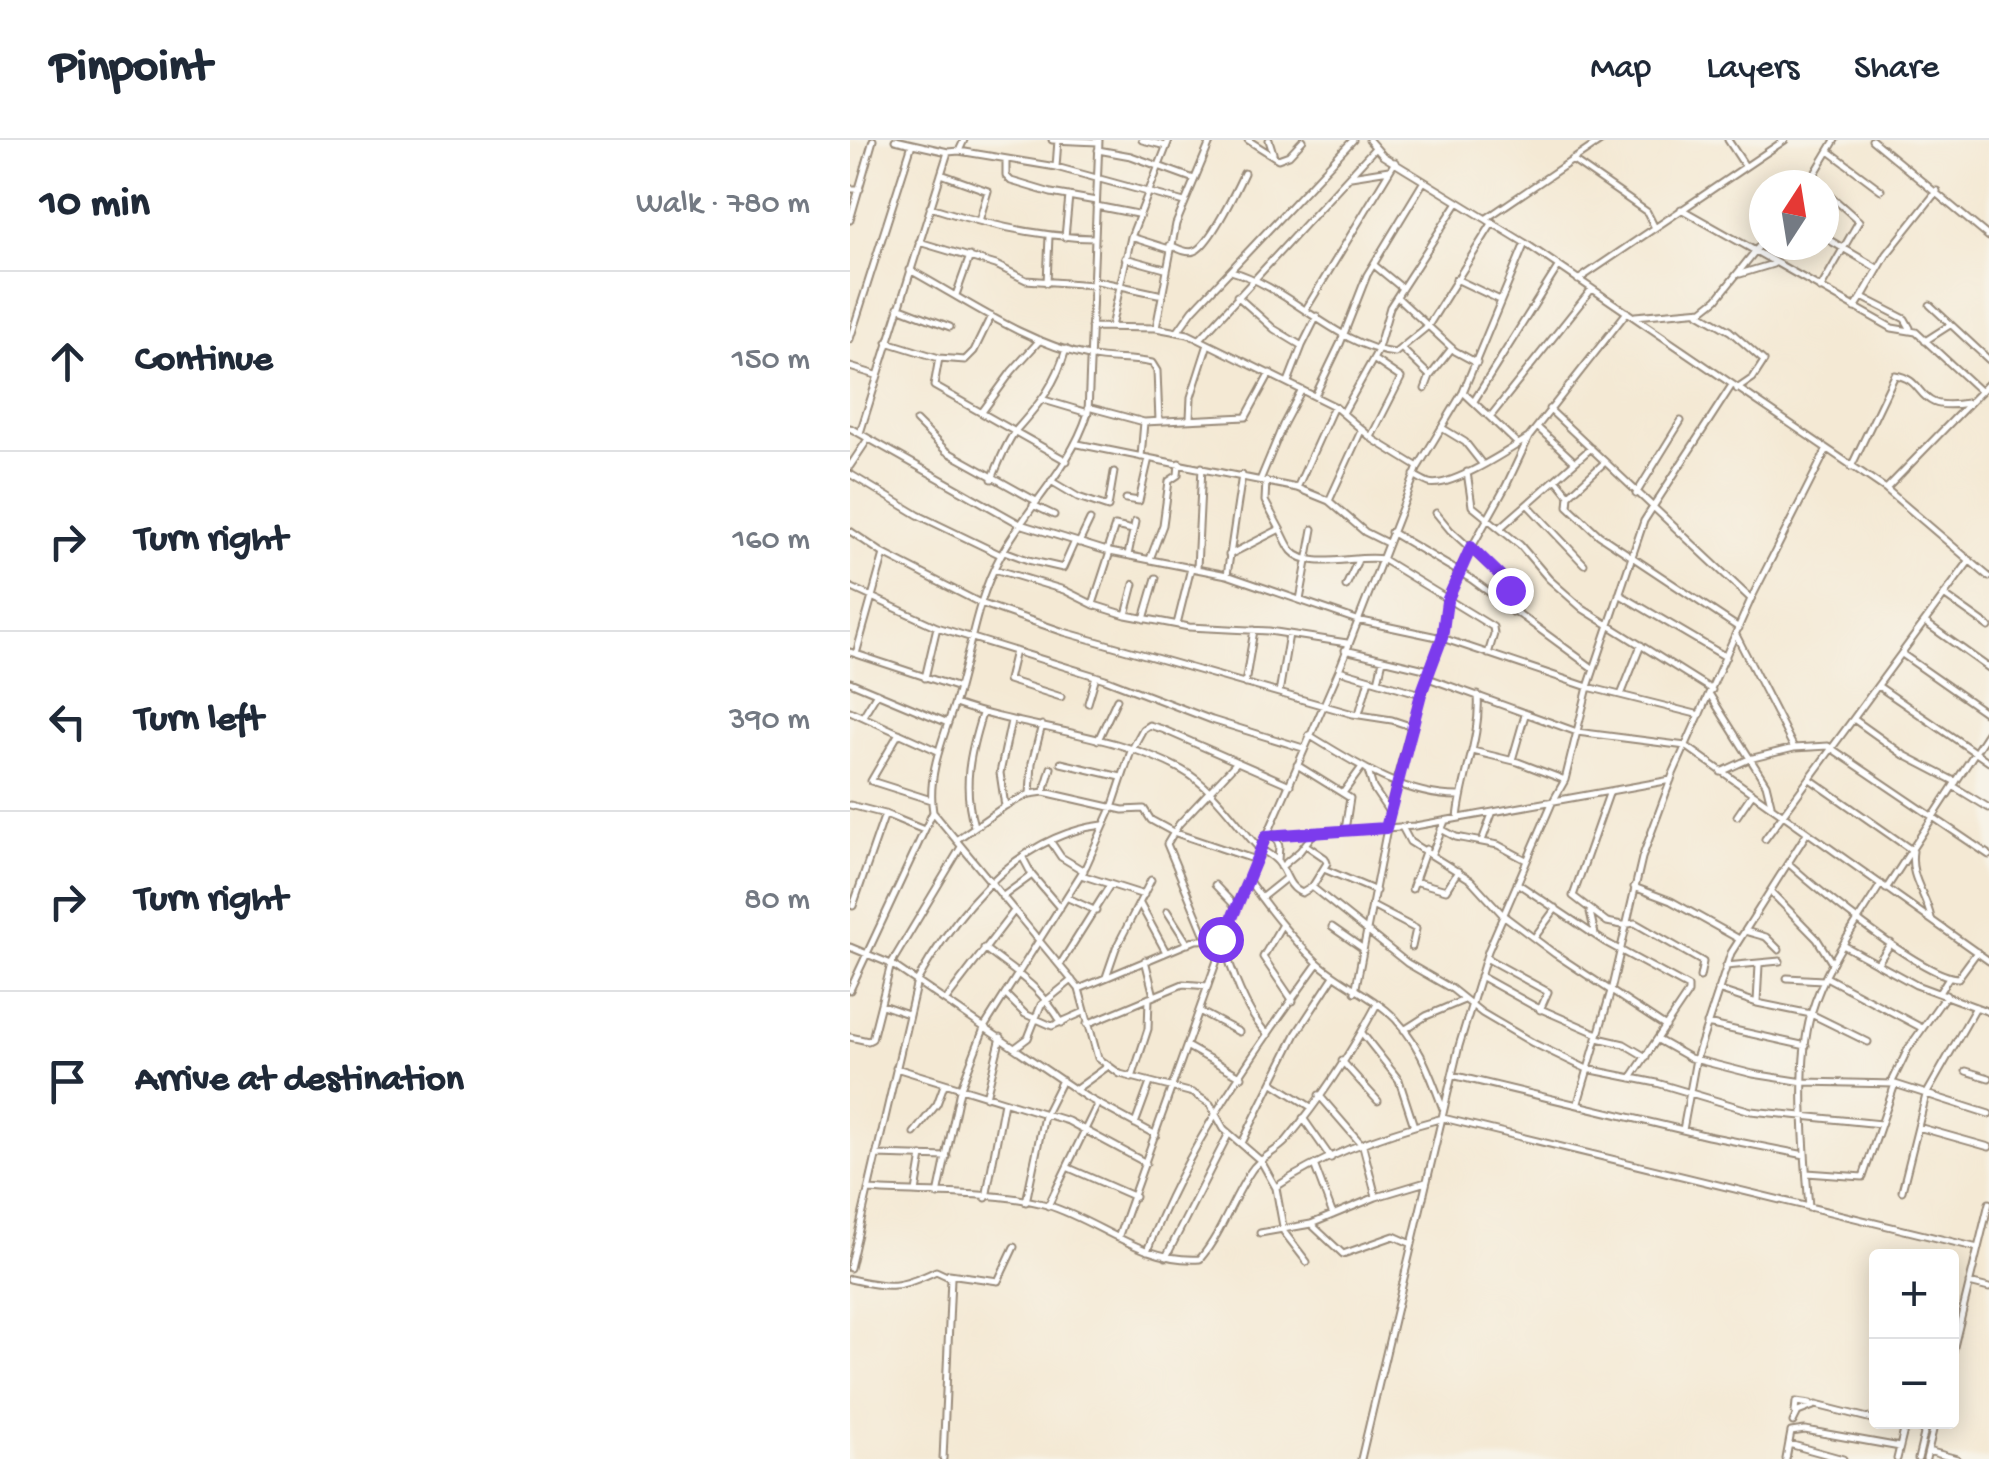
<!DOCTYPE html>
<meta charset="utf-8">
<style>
body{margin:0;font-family:"Gochi Hand",sans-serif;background:#f2f2f3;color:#1f2937}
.controls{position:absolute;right:30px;bottom:30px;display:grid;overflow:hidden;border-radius:10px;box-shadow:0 5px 25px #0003}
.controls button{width:90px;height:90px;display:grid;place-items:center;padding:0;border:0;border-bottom:2px solid #e0e1e3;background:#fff;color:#1f2937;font:50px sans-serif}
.compass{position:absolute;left:899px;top:30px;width:90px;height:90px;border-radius:50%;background:#fff;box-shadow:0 5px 25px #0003;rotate:12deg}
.stop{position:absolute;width:30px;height:30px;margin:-22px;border:8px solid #7c3aed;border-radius:50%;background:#fff}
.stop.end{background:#7c3aed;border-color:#fff;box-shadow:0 2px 10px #0008}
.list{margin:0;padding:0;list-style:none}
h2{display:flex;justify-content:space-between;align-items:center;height:130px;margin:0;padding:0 40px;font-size:42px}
h2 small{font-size:32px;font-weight:400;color:#747a83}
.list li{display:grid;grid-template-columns:65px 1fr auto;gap:30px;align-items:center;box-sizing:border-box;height:180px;padding:0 40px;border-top:2px solid #e0e1e3}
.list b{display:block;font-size:38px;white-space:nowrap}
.list em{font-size:32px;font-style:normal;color:#747a83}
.icon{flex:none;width:55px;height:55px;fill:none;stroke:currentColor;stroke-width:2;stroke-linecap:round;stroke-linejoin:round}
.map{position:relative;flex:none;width:1139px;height:1319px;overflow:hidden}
header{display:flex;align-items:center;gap:60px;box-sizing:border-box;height:140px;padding:0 50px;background:#fff;border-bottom:2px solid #e0e1e3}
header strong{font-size:48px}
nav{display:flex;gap:55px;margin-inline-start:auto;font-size:35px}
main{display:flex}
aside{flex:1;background:#fff}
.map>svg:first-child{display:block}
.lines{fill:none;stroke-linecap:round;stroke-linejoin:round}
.street-casing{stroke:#988a79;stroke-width:9}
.street{stroke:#fff;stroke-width:5}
.route{stroke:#7c3aed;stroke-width:12}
</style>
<header>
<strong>Pinpoint</strong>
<nav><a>Map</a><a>Layers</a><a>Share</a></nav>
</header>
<main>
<aside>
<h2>10 min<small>Walk · 780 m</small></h2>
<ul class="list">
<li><svg class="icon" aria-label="ahead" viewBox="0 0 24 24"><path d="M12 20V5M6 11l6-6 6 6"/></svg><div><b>Continue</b></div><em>150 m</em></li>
<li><svg class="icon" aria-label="right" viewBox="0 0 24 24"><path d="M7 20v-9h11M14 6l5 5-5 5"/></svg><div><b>Turn right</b></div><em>160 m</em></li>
<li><svg class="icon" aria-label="left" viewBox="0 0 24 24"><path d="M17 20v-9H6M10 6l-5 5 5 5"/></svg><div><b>Turn left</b></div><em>390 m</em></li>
<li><svg class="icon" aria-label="right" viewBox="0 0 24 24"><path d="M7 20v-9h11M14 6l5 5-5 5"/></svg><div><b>Turn right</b></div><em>80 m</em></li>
<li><svg class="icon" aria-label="arrive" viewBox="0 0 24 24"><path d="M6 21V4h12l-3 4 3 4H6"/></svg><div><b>Arrive at destination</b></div></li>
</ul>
</aside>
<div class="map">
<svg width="1139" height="1319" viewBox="0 0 1139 1319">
<rect width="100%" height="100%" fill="#f7f3e8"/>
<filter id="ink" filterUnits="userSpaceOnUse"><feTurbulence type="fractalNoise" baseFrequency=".01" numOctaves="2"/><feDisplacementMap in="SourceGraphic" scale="20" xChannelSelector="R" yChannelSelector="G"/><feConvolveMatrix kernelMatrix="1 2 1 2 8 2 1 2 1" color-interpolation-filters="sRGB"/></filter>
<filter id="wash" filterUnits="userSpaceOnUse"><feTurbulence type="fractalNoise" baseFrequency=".0048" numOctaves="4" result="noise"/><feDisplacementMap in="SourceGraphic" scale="40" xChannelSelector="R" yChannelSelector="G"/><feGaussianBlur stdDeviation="2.25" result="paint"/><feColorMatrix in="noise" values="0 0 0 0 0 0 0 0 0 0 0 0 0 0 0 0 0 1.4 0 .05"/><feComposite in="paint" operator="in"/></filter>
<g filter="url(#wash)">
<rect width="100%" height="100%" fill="#f4e9d4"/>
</g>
<g filter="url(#ink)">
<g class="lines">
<defs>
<path id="street" d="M45 0 98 12 109 11 206 27 334 62
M202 0 248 2
M249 0 238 273C220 329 179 364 151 415 124 464 120 516 103 568 92 602 77 636 83 672L229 849 248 918 270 934 343 953 360 964 374 989 411 1021 426 1048 434 1092 457 1122
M292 0 316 6
M398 0 428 19 439 15 453 0
M419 0 423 13
M519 0 533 16 675 103 1036 349 1139 437
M878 0 895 26
M1022 0 1139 97
M248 10 281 16 344 39
M109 11 114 0
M979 11 1031 50
M156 19V36L161 41 201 53 246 61
M722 20 797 72 804 86
M206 27 208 0
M91 34 138 51 129 81
M501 36 539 30
M958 45 985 0
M0 49H10
M246 66 287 74
M80 67C133 84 188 97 243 98
M831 69 1042 188 1066 192 1130 251
M637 78 752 0
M0 80 23 0
M215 97 219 56
M281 97 319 109
M974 97 1027 128
M69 102 146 125 176 140 243 145
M320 105C327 108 337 114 344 111 359 107 387 48 394 33
M275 118 315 129
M524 125 552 148
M60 130C117 161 175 203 239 216 259 221 281 218 302 223L307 231 309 281
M381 131C439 147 486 206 545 213L578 186 643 82
M890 134 923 124
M606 139 650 160
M243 140 308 154
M728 140 935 0
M197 143 199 96
M970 149 1009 81 974 50
M106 155 120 116
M387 156 424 189 452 206 467 176
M547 157 605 211 627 223
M1012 157 1037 114 1087 51
M1080 165 1139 220
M48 167 100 187
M1005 168 1012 157 1055 179 1060 188
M456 169 545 22
M849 173 880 191 914 221 903 238 887 249
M785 176 853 170 867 159 914 100
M241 187 306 188 338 194 484 266 524 300 568 327
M261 187 281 97 319 0
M306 188 326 84 361 0
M328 191 343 170 503 0
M0 199 62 4
M350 199 524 9
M1075 201 1100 185
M37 202 89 218 115 220 124 211 141 176
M552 209 580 236
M89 218 84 246 217 321
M0 227 26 235
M438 242 452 206
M575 249 580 236 602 208
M613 252 668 304
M465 256 490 204 517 135 574 41
M194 260 238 273
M624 261 708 127
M238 267 294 282 396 277 420 233
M699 269 901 459
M132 272 162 231 190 200
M493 273 527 212 540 167 608 62
M640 277 741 150
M340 278 341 257 358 204
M66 281 96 311 186 361
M687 287 725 322
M0 288 170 384 260 412 377 435 507 480 592 498 738 547 850 575
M592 288 615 302 633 325
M10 293 98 12
M521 297 551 238 523 219
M228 304 447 348 479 361 515 392 537 403
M291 317 294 282
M0 326 18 299
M1001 327 1045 235C1079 240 1062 273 1117 263
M617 332 622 366 670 405 699 439 733 469 862 550
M0 334 68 375 151 415
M564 335C565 336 578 343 579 343 600 349 659 310 678 298
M411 338 433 285 451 251
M142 339C149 323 156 302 167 289 190 263 206 244 216 209
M706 339 719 355 718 366 749 395 889 488
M201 341 228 357 258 367 264 332
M416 341 415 361 430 389
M447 348 484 266
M1036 349 1139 243
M786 354 831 281
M719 355 755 322
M276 359 289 361 299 318
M479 361 511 291
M183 365 204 375
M678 365 734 424
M586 373 600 390 655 440 660 450 662 472
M650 388 741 308
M0 391 34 414 130 463 214 492 503 574 542 580 563 587
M541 392 621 439 744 529
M229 403 240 380
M257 410 265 386 283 390
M154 411 178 420 213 428 225 401
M278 415 285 382
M379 415 430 389C434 396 437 405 442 411 459 431 510 414 532 419L643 487 644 494 638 514
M300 419 313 385 319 341 328 335 329 323
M347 428 352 327
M144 429 214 450 244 465 276 475 339 487 419 491 497 503
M377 435 392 335
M496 446 508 420
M0 447 87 487 255 539 362 580 453 608
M769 454 876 517
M1094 455 1139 487
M450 460 463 389
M243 464 260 412
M276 475 284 444
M294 479 306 438
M1076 483 1139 528
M327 484 341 428
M886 495 944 608
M495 510 579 530
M165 511 158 540 211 557
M0 512 109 548
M6 514 34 414
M1052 514 1139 575
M489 530 571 554
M75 538 87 487
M578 538 727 592 836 606 1139 821
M528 541 533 520
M0 542 98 583
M395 544 404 490
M1028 546 1139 622
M429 553 439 494
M771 555 791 505
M860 555 916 644 921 664
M238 563 246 536
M105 564C178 590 262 592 332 630 363 647 383 680 407 706 412 711 420 714 425 719 437 729 436 747 452 753L462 747 477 723 475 718 456 705
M0 571 88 611
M509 574 519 539
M13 576 27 553
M1005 580 1054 615 1106 642
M49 593 21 641 81 660
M459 595C505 623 555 657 610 656
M248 600 267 559
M623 611 668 622 715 640
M662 620 675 575
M211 623 271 637
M447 625 500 658 495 690
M518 631 523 648 539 672
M871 632 899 619 944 608 978 606 1139 715
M960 639 1063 711C1059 737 1076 754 1081 778
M1103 646 1139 668
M760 651 723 756 757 782 772 785 785 783 853 822 850 837
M194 652 201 628
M493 653 512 627
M180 654 182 623 192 585
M0 665 35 674 74 690
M155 666 150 633 161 581
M887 676 902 654
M608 678C612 636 631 598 628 555
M124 686C112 646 120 612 132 574
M552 687 560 702 621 740 653 775 705 814 816 887
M591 689 606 697 648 705 676 720
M425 695 429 706 428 720
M416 696 565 686 821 640
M915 699 1120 420
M106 700 155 666 180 654 194 652 273 670 294 669 301 680 323 692 406 720
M632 701 642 674
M201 702 211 717 234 731
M582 713 595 681
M173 718 182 735 210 768
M938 723C968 750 1073 837 1108 838L1127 812
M431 727 450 711 463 694
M474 729 526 751
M231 735 294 755
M398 740C419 769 440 797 467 822 488 841 514 852 536 870 566 895 580 933 593 969
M564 741 596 750 608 731
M667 743 755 802 838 847V853L781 938
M365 745 386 767
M462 747 557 823 602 849 632 873 683 903 737 929 807 943 901 971 1031 984
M784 747 821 761 889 799
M562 749 576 709
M1036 749 1139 591
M920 751 967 799 982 823
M152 757 182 735
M218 758 246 771
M411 758 436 738
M290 764 316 812
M3 766 35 674
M524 767 566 789 562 807
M317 771 338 804
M740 772 745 794
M431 786 413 817 443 861
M482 787 512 808
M895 791 916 797 929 810
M356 798 317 704 329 684 387 622
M684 798 706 768
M993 805 1066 845 1139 872
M0 807 41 824 236 957 306 995
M134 808C169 836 186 842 212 883
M636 818 698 852 690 870
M295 820 304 856
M211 823 260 745
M1027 824 1041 803
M876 826 930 821
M630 836 684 866 748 894
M256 837 266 808 301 740
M976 837 1072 888
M937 838 973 840
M229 849 346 800 370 799 373 800C381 831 396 873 418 895
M0 850 83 672
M868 850 907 863 961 874 1018 902
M505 852 546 642 571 554 592 498 597 461 613 423 656 346 679 297 777 172
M1089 853 1099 837
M155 854 175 874 202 886 234 872
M96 860 164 771
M907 862 909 825
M32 865 58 874
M351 872 389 892
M237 884 333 844 358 846
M857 884 956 906
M554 890 576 876 614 860
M512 893 549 940 564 986
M0 897 18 901 22 899 41 824 111 707
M748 898 774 904 796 917
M808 900 840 918 903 934 954 942 1045 944 1139 974
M166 907 178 898 191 865 222 840
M338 907 392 937
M492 921 528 961
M46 928 218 981 296 1023
M1116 931 1139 938
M602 935 858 996 955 1015
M282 938 298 889 299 858
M423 943 461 967
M1041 944 1058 909 1096 855
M225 950 257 927
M469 955 513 1006 526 1057
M136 957 151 897
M728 963 761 851 792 718 823 634 901 459 976 311
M453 978 481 1018
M285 984 300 943
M1068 987 1139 1007
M833 990 846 919 881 813 957 693
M64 993 87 964 94 945
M392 1003 446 894 484 836
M26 1015 97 1017
M465 1027 483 1075
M219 1028 285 1057
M957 1033 1013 1037 1045 944
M426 1047C475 1014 536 993 593 978L1128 1108
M18 1050C70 1054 149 1051 197 1065 249 1081 293 1123 350 1119 372 1093 382 1059 401 1031 409 1018 426 1012 436 1001 470 960 502 911 527 864
M1052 1051 1076 955 1126 867
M66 1052 72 1016
M88 1055 110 950 135 886 236 726 262 668 281 611 293 589 299 585 312 589 440 645
M136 1058 154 962
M176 1062 194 976 212 940
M198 1066 247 965
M959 1068C955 1012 946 927 961 874 975 826 1005 786 1031 744
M462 1085 493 1114 544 1096 562 1104
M410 1093 461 1084 526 1057 576 1042
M268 1098 386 767 489 530 568 327 613 252 675 103
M297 1111C337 1006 403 913 468 823
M316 1117 378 995
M0 1128 67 841C107 771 167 695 253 685
M99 1134 148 1141 164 1107
M0 1139C40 1148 49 1149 86 1131L101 1138 93 1319
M1119 1143 1139 1148
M1102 1215 1139 1063
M945 1272 946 1262 960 1264
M943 1282 948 1272 966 1265 1026 1280
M1030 1282 1054 1288H1072L1074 1294 1068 1319
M941 1292 955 1290 1050 1307
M939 1304 993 1319
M1078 1311 1107 1319
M511 1319 609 906 638 811 702 663 715 640 738 547 794 381 882 245
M936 1319 941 1292
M1047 1319 1056 1282
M1076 1319 1085 1282"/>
</defs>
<use href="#street" class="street-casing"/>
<use href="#street" class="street"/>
</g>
</g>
<g class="lines" filter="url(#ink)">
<path class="route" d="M370 799 373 800 416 696 536 688 571 554 592 498 597 461 621 407 655 440 660 450"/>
</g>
</svg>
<div class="controls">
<button>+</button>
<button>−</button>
</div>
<svg class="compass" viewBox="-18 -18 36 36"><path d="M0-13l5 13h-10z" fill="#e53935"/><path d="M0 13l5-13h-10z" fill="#747a83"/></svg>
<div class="stop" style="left:370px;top:799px"></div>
<div class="stop end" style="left:660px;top:450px"></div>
</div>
</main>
